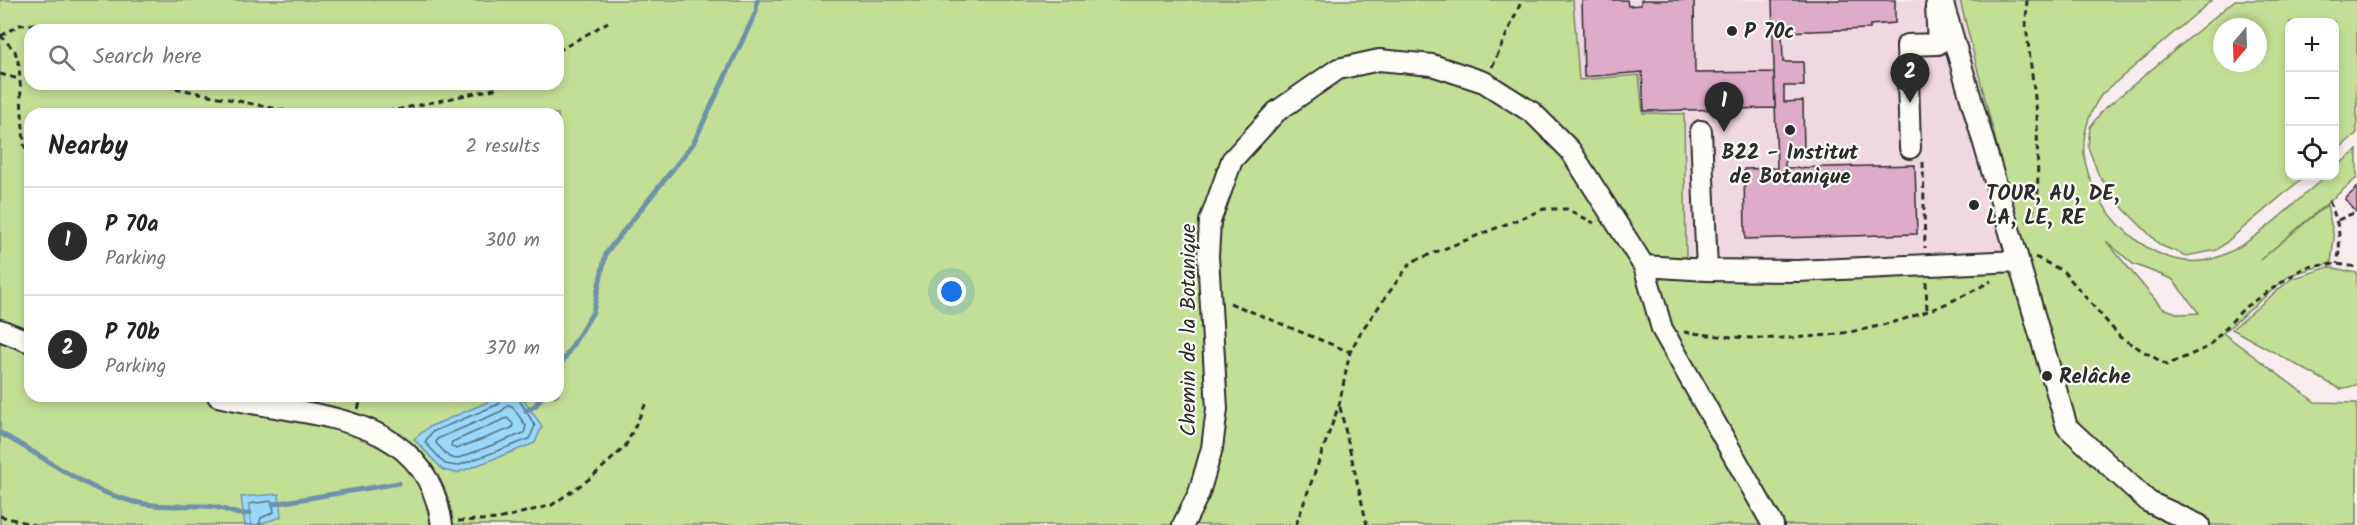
<!DOCTYPE html>
<meta charset="utf-8">
<style>
body{margin:0;font-family:Kalam,sans-serif;background:#f2f2f2;color:#222}
.controls{position:absolute;right:18px;top:18px;display:grid;overflow:hidden;border-radius:12px;box-shadow:0 3px 9px #0003}
.controls button{width:54px;height:54px;display:grid;place-items:center;padding:0;border:0;border-bottom:2px solid #e0e0e0;background:#fff;color:#222;font:30px sans-serif}
.compass{position:absolute;left:2213px;top:18px;width:54px;height:54px;border-radius:50%;background:#fff;box-shadow:0 3px 9px #0003;rotate:199deg}
.you{position:absolute;left:952px;top:292px;width:21px;height:21px;margin:-15px;border:4px solid #fff;border-radius:50%;background:#1a73e8;box-shadow:0 0 0 9px #1a73e833}
.badge{display:grid;place-items:center;width:39px;height:39px;border-radius:50%;background:#2b2b2b;color:#fff;font-size:20px;font-weight:700}
.pin{position:absolute;translate:-50% -50px;filter:drop-shadow(0 2px 3px #0008)}
.pin::after{content:'';position:absolute;top:32px;width:21px;height:18px;background:inherit;clip-path:polygon(0 0,100% 0,50% 100%)}
.list{margin:0;padding:0;list-style:none}
h2{display:flex;justify-content:space-between;align-items:center;height:78px;margin:0;padding:0 24px;font-size:26px}
h2 small{font-size:20px;font-weight:400;color:#767676}
.list li{display:grid;grid-template-columns:39px 1fr auto;gap:18px;align-items:center;box-sizing:border-box;height:108px;padding:0 24px;border-top:2px solid #e0e0e0}
.list b{display:block;font-size:22px;white-space:nowrap}
.list p{margin:0;font-size:20px;white-space:nowrap;color:#767676}
.list em{font-size:20px;font-style:normal;color:#767676}
.icon{flex:none;width:33px;height:33px;fill:none;stroke:currentColor;stroke-width:2;stroke-linecap:round;stroke-linejoin:round}
.map{position:relative;flex:none;width:2357px;height:525px;overflow:hidden}
.search{position:absolute;background:#fff;box-shadow:0 3px 9px #0003;left:24px;top:24px;width:540px;height:66px;display:flex;align-items:center;gap:15px;box-sizing:border-box;padding:0 21px;border-radius:18px;color:#767676;font-size:22px}
.panel{position:absolute;background:#fff;box-shadow:0 3px 9px #0003;left:24px;top:108px;width:540px;height:294px;border-radius:18px}
.map>svg:first-child{display:block}
.built{fill:#f0d8e3}
.green{fill:#c3df96;stroke:#778560;stroke-width:1.5;fill-rule:evenodd}
.water{fill:#9ad8fb;stroke:#6e93a8;stroke-width:1.5}
.lines{fill:none;stroke-linecap:round;stroke-linejoin:round}
.shore{stroke:#57707e;stroke-width:1.5}
.stream{stroke:#6e93a8;stroke-width:5}
.building{fill:#deabc8;stroke:#2b2b2b;stroke-width:1.5}
.minor-casing{stroke:#2b2b2b;stroke-width:24}
.path{stroke:#2b2b2b;stroke-width:3;stroke-dasharray:6 4.5;stroke-linecap:butt}
.minor{stroke:#fdfcf7;stroke-width:20}
.poi-dot{fill:#2b2b2b;stroke:#fdfcf7;stroke-width:2}
.labels{text-anchor:middle;stroke-width:4.5;stroke-linejoin:round;paint-order:stroke}
.poi-label{font-size:21px;font-weight:bold;fill:#2b2b2b;stroke:#fdfcf7;text-anchor:start}
.street-label{font-size:21px;fill:#2b2b2b;stroke:#fdfcf7}
</style>
<div class="map">
<svg width="2357" height="525" viewBox="0 0 2357 525">
<rect width="100%" height="100%" fill="#f7ecee"/>
<filter id="ink" filterUnits="userSpaceOnUse"><feTurbulence type="fractalNoise" baseFrequency=".0167" numOctaves="2"/><feDisplacementMap in="SourceGraphic" scale="12" xChannelSelector="R" yChannelSelector="G"/><feConvolveMatrix kernelMatrix="1 2 1 2 8 2 1 2 1" color-interpolation-filters="sRGB"/></filter>
<g filter="url(#ink)">
<path class="built" d="M1573 0H1960L2028 269 1770 272 1686 258 1684 114 1643 113 1639 75 1579 80Z"/>
<path class="green" d="M0 0H1573L1579 80 1639 75 1643 113 1684 114 1686 258 1770 272 2028 268 1960 0H2212L2102 94C2090 110 2082 134 2084 154 2090 209 2152 275 2212 259 2252 248 2294 202 2326 176H2334L2335 168 2357 150V178L2260 260 2327 205 2334 238 2331 263 2290 275 2223 333 2315 402 2357 403V525H0ZM30 30H558V84H30ZM30 114H558V396H30ZM2106 241 2133 264 2172 279 2199 313 2180 314 2162 308Z
M2235 0H2357V133L2335 152 2334 22H2290V176H2305L2217 250 2186 256 2160 245 2124 209 2099 176 2088 147 2090 127 2103 110ZM2222 27H2258V63H2222Z
M2329 267 2357 273V385L2340 389 2232 329 2291 279Z"/>
<path class="water" d="M502 396H521L542 426 535 443 457 473 443 470 414 439 429 427Z
M279 494 281 517 256 525H245L241 497Z"/>
<g class="lines">
<path class="shore" d="M502 396 499 404 432 432 425 442 445 464 457 466 529 439 535 426 517 396
M508 405 512 406 526 426 524 433 456 459 449 457 436 443 437 439 502 411Z
M507 418 513 424 512 428 456 449 451 446 452 442Z
M251 525 249 504 272 501 274 512 261 518 259 525"/>
<path class="stream" d="M558 369 593 312 606 253 693 144 756 12 757 0
M526 411 536 405 542 396
M0 433C48 458 91 496 145 504 168 508 192 504 215 507 227 509 238 517 250 513
M273 504 399 483"/>
</g>
<path class="building" d="M1582 0H1627L1628 6 1641 5V0H1694L1695 73 1774 72 1775 108 1644 111 1642 72 1584 77Z
M1772 0H1895V23L1870 25V29L1782 32 1783 62H1803L1804 86H1784V102L1803 101 1804 152H1785V168L1915 165 1917 234 1745 239 1744 169 1777 168Z
M2357 188V212H2356L2345 199Z"/>
<g class="lines">
<defs>
<path id="minor" d="M1942 0 2067 427 2149 502 2199 525
M1701 131 1707 270 1797 271 2018 261
M1910 148 1907 45 1938 44 1936 6
M1644 266 1662 329 1773 525
M0 330 30 342
M218 396C306 418 426 409 442 525
M1183 525 1199 493 1212 448 1217 409 1208 256 1210 221 1232 160 1276 112 1338 69 1379 60 1432 65 1484 82 1533 113 1570 150 1644 266 1707 270"/>
</defs>
<use href="#minor" class="minor-casing"/>
<path class="path" d="M2027 0 2026 26 2037 114 2038 202 2027 222
M0 35 15 51 19 65 24 144 30 161
M1 36 19 25 37 24 46 30
M558 51 608 22
M1492 67 1522 0
M0 74 19 79
M155 84 302 114
M527 108 529 114
M345 114 396 110 494 89 502 84
M1923 162 1925 248
M2329 201C2339 223 2342 240 2337 264
M558 210V250
M2338 220 2356 212
M2035 257 2063 271 2121 338 2167 365 2208 347 2245 307 2305 267 2337 264 2357 267
M1926 282 1927 311
M1230 303 1350 352
M1684 332C1793 347 1894 337 1991 281
M1340 407 1367 525
M358 409 362 396
M0 516 34 525
M458 521 498 519 552 505 592 477 625 447 647 401
M1296 525 1339 405 1350 352 1362 330 1411 262 1544 209H1567L1594 223"/>
<use href="#minor" class="minor"/>
</g>
</g>
<g class="poi-dot">
<circle cx="1732" cy="31" r="6"/>
<circle cx="1790" cy="130" r="6"/>
<circle cx="1974" cy="205" r="6"/>
<circle cx="2047" cy="376" r="6"/>
</g>
<g class="labels">
<g class="poi-label">
<text x="1744" y="38">P 70c</text>
<text x="1790" y="159" text-anchor="middle">B22 - Institut<tspan x="1790" dy="24">de Botanique</tspan></text>
<text x="1986" y="200">TOUR, AU, DE,<tspan x="1986" dy="24">LA, LE, RE</tspan></text>
<text x="2059" y="383">Relâche</text>
</g>
<g class="street-label">
<text transform="translate(1188 330) rotate(-90)" y="7">Chemin de la Botanique</text>
</g>
</g>
</svg>
<div class="controls">
<button>+</button>
<button>−</button>
<button><svg class="icon" aria-label="locate" viewBox="0 0 24 24"><circle cx="12" cy="12" r="6"/><path d="M12 2v4M12 18v4M2 12h4M18 12h4"/></svg></button>
</div>
<svg class="compass" viewBox="-18 -18 36 36"><path d="M0-13l5 13h-10z" fill="#e53935"/><path d="M0 13l5-13h-10z" fill="#767676"/></svg>
<div class="you"></div>
<div class="pin badge" style="left:1724px;top:132px">1</div>
<div class="pin badge" style="left:1910px;top:103px">2</div>
<div class="search"><svg class="icon" aria-label="search" viewBox="0 0 24 24"><circle cx="10" cy="10" r="6"/><path d="M15 15l6 6"/></svg>Search here</div>
<section class="panel">
<h2>Nearby<small>2 results</small></h2>
<ul class="list">
<li><span class="badge">1</span><div><b>P 70a</b><p>Parking</p></div><em>300 m</em></li>
<li><span class="badge">2</span><div><b>P 70b</b><p>Parking</p></div><em>370 m</em></li>
</ul>
</section>
</div>
